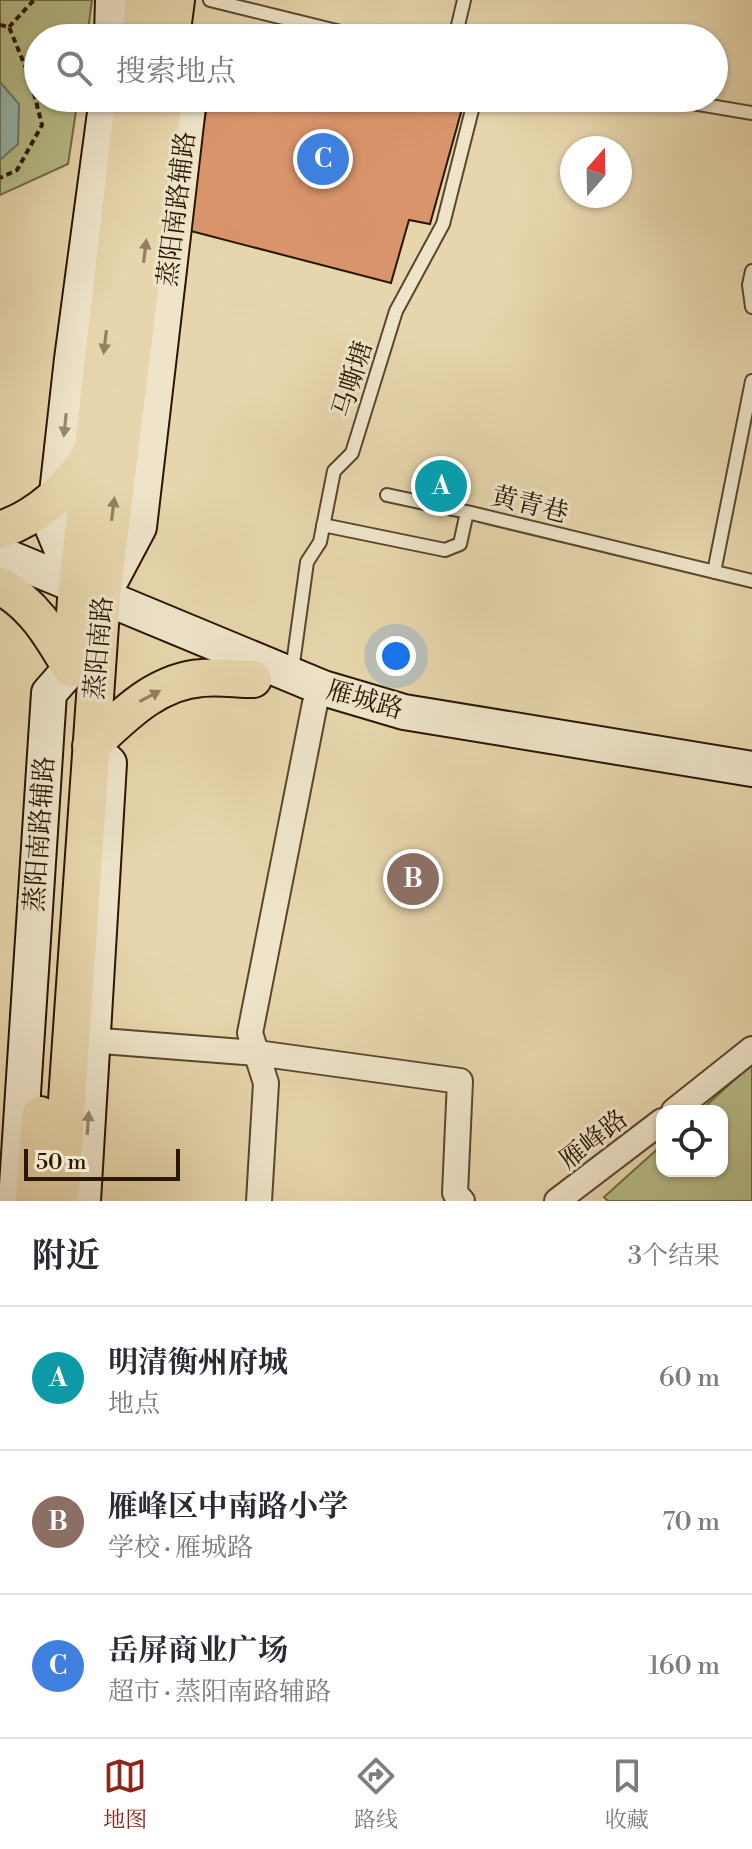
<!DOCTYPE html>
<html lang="zh">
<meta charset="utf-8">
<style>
body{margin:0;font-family:"Libre Bodoni","Noto Serif SC",serif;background:#f2f2f3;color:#2b2b33}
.controls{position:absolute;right:24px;bottom:24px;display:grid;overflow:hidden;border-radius:16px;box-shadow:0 2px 6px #0004}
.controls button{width:72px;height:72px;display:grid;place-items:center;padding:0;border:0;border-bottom:2px solid #e1e1e2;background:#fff;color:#2b2b33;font:40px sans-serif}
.compass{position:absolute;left:560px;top:136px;width:72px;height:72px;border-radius:50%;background:#fff;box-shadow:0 2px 6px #0004;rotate:20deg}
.scale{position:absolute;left:24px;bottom:20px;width:156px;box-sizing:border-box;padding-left:8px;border:4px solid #291703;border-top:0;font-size:22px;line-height:28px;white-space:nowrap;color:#291703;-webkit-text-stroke:6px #efe4ca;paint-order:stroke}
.you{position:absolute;left:396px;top:656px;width:28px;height:28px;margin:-20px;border:6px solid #fff;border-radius:50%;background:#1a73e8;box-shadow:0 0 0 12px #1a73e833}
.badge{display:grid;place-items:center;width:52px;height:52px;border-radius:50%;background:#8f2418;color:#fff;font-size:26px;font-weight:700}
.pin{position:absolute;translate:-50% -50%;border:4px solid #fff;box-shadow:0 2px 8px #0006}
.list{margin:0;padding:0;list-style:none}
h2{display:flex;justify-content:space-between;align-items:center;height:104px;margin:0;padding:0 32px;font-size:34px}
h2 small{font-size:26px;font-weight:400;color:#7c7c81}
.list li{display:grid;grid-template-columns:52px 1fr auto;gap:24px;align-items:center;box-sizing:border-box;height:144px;padding:0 32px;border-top:2px solid #e1e1e2}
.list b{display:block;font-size:30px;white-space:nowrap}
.list p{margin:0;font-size:26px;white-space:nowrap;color:#7c7c81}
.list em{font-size:26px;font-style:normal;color:#7c7c81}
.icon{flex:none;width:44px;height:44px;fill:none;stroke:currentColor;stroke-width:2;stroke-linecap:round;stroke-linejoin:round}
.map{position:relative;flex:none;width:752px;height:1201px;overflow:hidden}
.search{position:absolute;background:#fff;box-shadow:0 2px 6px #0004;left:24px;right:24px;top:24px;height:88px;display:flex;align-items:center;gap:20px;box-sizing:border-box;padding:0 28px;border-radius:44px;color:#7c7c81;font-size:30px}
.sheet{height:536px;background:#fff}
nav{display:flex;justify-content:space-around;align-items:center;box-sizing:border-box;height:112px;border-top:2px solid #e1e1e2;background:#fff;font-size:22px;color:#7c7c81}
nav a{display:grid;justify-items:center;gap:4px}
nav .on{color:#8f2418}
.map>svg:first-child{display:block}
.green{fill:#b7bd89;stroke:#706a46;stroke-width:2}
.water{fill:#97b8af;stroke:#6b786a;stroke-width:2}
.building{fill:#da946c;stroke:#291703;stroke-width:2}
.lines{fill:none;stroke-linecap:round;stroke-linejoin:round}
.lane-casing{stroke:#58472e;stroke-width:16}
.street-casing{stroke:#58472e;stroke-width:28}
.secondary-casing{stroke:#291703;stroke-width:38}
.primary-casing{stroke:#291703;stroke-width:40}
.path{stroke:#291703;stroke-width:4;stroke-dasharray:6 4;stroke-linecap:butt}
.lane{stroke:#efe4ca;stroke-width:12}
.street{stroke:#efe4ca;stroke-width:24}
.secondary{stroke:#efe4ca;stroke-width:34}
.primary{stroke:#e7d6ad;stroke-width:36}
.oneway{fill:#928060}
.oneway2{fill:#968870}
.labels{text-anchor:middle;stroke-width:6;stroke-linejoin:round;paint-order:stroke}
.street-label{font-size:26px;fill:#291703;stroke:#efe4ca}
</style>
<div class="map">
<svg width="752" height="1201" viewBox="0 0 752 1201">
<rect width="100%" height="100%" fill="#e7d6ad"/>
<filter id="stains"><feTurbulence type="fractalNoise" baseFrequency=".0025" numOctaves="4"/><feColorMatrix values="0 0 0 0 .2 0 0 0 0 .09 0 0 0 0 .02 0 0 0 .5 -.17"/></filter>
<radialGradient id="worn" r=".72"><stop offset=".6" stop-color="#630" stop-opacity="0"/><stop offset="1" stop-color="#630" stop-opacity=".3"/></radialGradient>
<path class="green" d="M0 0H92L87 38H38V98H78L68 164 0 195Z
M752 1064V1201H608L604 1197 662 1145V1171H722V1111H700Z"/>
<path class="water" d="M0 82 19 104 18 144 0 160Z"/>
<path class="building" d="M241 33 258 34 272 38H228Z
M208 98H465L430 224 409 220 391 283 187 230Z"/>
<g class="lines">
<defs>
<path id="lane" d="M210 0 365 38
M455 38 464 0
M663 98 752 113
M752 271 749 285 752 307
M387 495 467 512
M323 525 445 550 460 544 467 512 752 581
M714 572 752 381
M292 671 307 562 320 542 334 471 352 453 396 311 443 224 475 98"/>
<path id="street" d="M76 1039 257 1053 460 1081 455 1193 462 1201
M674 1111 752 1049
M259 1201 266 1083 250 1033 315 703
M557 1201 662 1121"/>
<path id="secondary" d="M112 38 113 0
M0 554 323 688 404 712 752 769
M77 586 53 529 72 359 107 98
M104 593 139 527 189 98
M16 1201 49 693 71 668
M83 1201 109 763 91 746"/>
<path id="primary" d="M140 38 144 0
M171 38 176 0
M0 530C39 517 71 487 92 452
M0 586C34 604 52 636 71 668
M73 641 77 586 133 98
M91 746C123 716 156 681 202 678 219 676 237 679 253 679
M34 1201 40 1115
M60 1201 102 596 164 98"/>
</defs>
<use href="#lane" class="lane-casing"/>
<use href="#street" class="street-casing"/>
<use href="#secondary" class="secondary-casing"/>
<use href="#primary" class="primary-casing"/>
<path class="path" d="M0 25 9 27 30 78 42 125 17 170 0 178
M9 27 34 0"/>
<use href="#lane" class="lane"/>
<use href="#street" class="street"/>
<use href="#secondary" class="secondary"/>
<use href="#primary" class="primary"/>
</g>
<defs><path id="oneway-solid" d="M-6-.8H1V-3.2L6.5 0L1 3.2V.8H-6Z" transform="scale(2)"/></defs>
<g class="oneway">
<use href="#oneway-solid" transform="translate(145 251) rotate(-83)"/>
<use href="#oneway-solid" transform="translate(105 342) rotate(97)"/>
<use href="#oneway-solid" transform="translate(113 509) rotate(-83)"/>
<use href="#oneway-solid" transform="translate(150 696) rotate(-28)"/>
</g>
<g class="oneway2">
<use href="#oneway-solid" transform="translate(65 425) rotate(96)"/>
<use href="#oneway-solid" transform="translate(88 1123) rotate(-86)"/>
</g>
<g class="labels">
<g class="street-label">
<text transform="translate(176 209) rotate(-83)" y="9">蒸阳南路辅路</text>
<text transform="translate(352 379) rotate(-73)" y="9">马嘶塘</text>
<text transform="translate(530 504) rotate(14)" y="9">黄青巷</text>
<text transform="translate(98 648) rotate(-85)" y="9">蒸阳南路</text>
<text transform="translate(365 699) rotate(16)" y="9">雁城路</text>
<text transform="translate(39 834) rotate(-86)" y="9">蒸阳南路辅路</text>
<text transform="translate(593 1139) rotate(-38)" y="9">雁峰路</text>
</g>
</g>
<rect width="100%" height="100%" filter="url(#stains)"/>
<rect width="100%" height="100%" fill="url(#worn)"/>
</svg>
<div class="controls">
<button><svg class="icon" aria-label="locate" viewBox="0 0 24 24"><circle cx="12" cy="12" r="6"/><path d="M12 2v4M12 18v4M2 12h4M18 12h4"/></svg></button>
</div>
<svg class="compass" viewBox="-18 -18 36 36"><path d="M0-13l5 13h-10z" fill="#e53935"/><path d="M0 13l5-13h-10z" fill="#7c7c81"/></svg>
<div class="scale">50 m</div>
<div class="you"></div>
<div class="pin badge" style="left:441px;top:486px;background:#0f9aa8">A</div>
<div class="pin badge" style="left:413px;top:879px;background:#8d6e63">B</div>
<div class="pin badge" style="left:323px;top:159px;background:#3f7fe0">C</div>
<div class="search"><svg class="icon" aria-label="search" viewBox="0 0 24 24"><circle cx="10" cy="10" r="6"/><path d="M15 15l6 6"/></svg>搜索地点</div>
</div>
<section class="sheet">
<h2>附近<small>3个结果</small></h2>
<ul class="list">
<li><span class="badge" style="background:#0f9aa8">A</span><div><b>明清衡州府城</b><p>地点</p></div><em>60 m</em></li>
<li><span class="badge" style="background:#8d6e63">B</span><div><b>雁峰区中南路小学</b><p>学校 · 雁城路</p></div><em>70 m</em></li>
<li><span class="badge" style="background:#3f7fe0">C</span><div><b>岳屏商业广场</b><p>超市 · 蒸阳南路辅路</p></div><em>160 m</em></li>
</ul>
</section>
<nav>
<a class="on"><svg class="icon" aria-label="map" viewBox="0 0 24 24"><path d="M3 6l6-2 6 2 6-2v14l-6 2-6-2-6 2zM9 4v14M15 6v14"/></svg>地图</a>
<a><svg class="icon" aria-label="directions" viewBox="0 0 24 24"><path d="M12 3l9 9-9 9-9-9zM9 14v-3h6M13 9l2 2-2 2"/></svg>路线</a>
<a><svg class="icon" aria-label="saved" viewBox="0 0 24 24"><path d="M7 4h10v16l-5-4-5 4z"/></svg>收藏</a>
</nav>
